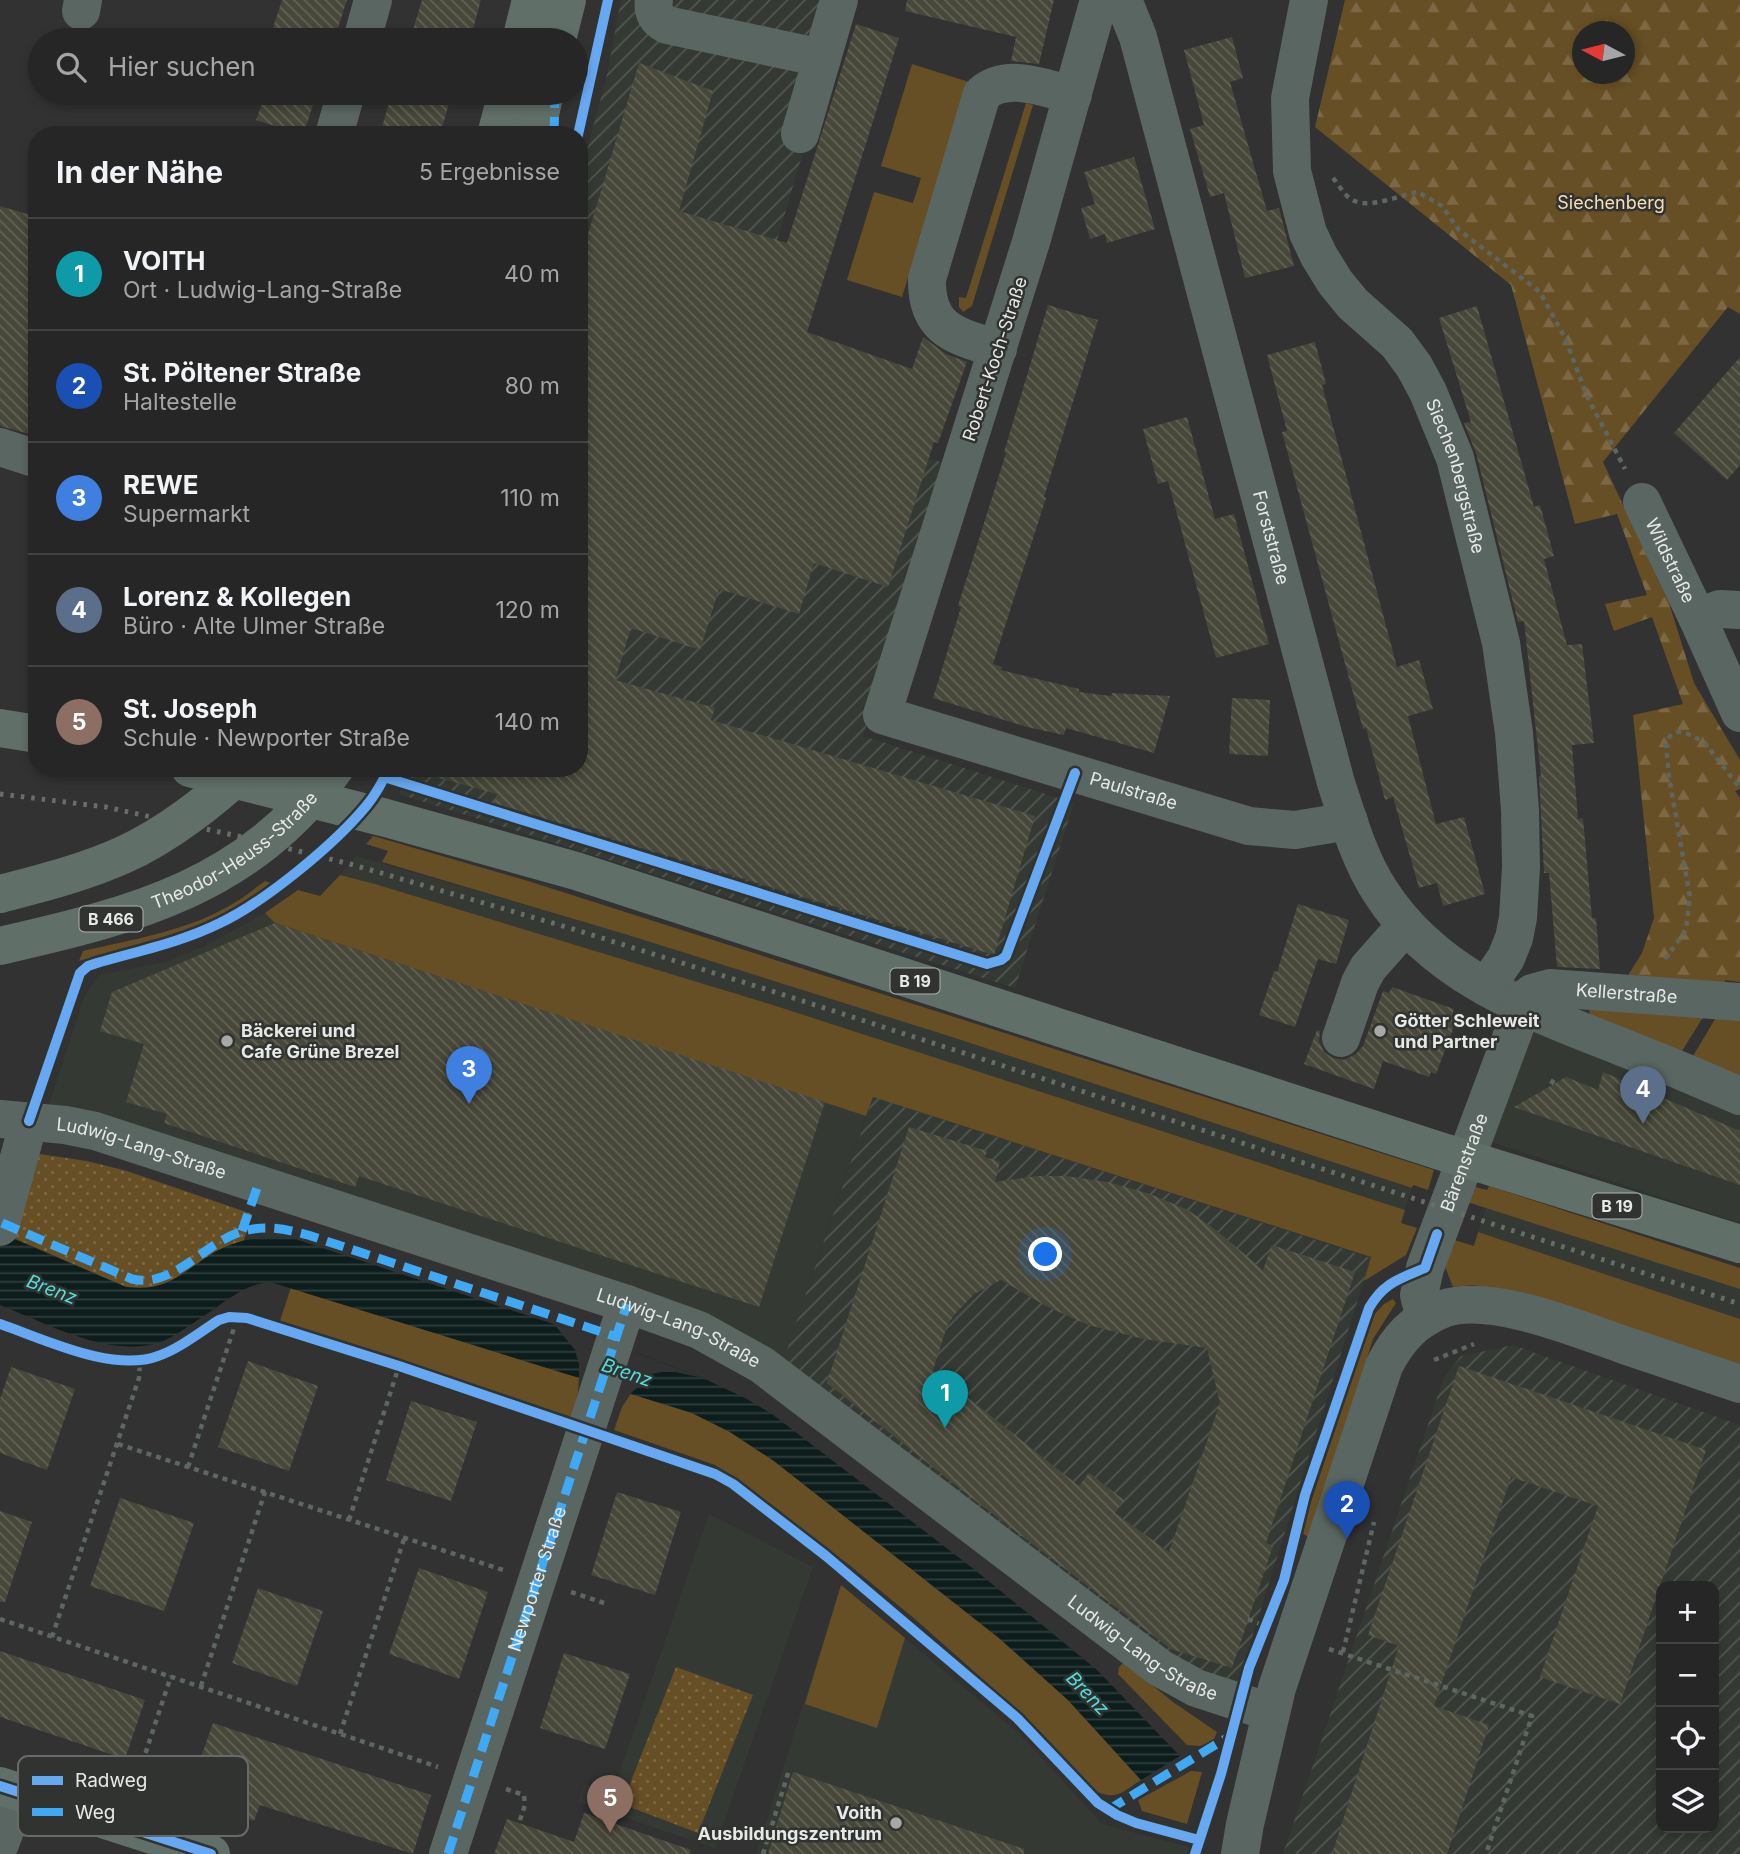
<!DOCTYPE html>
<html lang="de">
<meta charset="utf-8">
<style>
body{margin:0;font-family:Inter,sans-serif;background:#2d2e2d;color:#f1f3f6}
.controls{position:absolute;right:21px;bottom:21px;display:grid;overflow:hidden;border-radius:14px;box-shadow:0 4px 10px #0003}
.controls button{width:63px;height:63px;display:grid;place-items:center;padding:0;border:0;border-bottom:2px solid #424342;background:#252625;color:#f1f3f6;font:35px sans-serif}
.compass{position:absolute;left:1572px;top:21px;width:63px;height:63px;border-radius:50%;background:#252625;box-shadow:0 4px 10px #0003;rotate:277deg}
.you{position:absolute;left:1046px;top:1255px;width:24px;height:24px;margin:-18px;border:5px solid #fff;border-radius:50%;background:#1a73e8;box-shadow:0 0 0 10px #1a73e833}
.badge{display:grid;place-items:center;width:46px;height:46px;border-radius:50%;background:#d93025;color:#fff;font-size:23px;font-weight:700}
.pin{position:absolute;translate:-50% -58px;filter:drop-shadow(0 2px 4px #0008)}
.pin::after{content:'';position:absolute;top:37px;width:24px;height:21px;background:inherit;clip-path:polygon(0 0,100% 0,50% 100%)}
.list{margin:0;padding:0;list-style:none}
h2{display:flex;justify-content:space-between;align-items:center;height:91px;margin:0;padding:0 28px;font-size:30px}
h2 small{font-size:23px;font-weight:400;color:#a3a5a7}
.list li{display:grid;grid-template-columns:46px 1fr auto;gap:21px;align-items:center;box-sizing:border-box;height:112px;padding:0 28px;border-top:2px solid #424342}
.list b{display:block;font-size:26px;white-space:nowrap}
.list p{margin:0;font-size:23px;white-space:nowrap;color:#a3a5a7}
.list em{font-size:23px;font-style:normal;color:#a3a5a7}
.icon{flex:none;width:38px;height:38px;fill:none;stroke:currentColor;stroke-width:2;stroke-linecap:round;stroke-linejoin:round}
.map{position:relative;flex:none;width:1740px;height:1854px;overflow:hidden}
.search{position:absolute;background:#252625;box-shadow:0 4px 10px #0003;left:28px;top:28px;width:560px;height:77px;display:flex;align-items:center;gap:18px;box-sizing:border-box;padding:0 24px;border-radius:38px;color:#a3a5a7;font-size:26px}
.panel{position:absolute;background:#252625;box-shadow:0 4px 10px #0003;left:28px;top:126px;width:560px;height:651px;border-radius:28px}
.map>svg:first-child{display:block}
.built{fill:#343a33}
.industrial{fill:url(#industrial-furrows);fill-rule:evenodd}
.grass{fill:#664f24}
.forest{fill:url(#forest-firs);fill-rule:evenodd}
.park{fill:url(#park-dots)}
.water{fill:url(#water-rules)}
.pier{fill:#313231}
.building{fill:url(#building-back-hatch);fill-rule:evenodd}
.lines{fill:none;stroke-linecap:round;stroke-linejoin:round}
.path{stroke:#5e6662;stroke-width:4.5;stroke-dasharray:5 5;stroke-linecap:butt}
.minor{stroke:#5a6661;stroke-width:38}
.major{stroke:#606f68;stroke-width:38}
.rail{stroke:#676e6a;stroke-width:5;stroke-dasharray:3.5 7;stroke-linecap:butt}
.quiet{stroke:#3fa9f5;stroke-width:9;stroke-dasharray:18 9;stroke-linecap:butt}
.cycleway-casing{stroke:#303330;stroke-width:15}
.cycleway{stroke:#66a8f1;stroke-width:10}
.poi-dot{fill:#a7a9a7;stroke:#303330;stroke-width:2.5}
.labels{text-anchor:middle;stroke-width:5;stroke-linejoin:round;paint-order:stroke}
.shield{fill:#303330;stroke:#b0b2b0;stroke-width:2}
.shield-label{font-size:16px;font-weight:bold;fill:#e7e9e7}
.park-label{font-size:18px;fill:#f8dfb7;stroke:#303330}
.street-label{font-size:18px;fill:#e7e9e7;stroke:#303330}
.poi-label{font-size:18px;font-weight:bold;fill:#e7e9e7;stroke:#303330;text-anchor:start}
.water-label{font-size:19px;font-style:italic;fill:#53dddc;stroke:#303330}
.key{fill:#303330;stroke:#676a67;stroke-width:2}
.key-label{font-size:19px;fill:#e7e9e7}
</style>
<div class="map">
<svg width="1740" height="1854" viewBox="0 0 1740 1854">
<defs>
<pattern id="industrial-furrows" width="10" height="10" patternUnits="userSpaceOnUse" patternTransform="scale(1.75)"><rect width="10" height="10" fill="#343a33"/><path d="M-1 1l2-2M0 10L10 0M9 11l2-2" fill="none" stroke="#515651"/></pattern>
<pattern id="forest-firs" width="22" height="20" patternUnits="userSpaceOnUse" patternTransform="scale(1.75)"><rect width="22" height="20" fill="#664f24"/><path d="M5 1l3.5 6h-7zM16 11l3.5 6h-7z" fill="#7c6844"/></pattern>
<pattern id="park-dots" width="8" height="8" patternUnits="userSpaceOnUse" patternTransform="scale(1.75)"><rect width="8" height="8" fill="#664f24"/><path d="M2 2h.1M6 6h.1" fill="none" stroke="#7c6844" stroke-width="1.8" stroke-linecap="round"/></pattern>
<pattern id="water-rules" width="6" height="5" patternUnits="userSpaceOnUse" patternTransform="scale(1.75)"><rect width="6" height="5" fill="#0d1d1c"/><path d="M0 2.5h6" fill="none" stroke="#303e3d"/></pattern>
<pattern id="building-back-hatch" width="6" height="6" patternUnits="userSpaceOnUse" patternTransform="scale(1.75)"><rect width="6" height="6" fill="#474839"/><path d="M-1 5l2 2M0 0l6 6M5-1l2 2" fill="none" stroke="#626256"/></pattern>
</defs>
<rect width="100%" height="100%" fill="#313231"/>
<path class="built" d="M356 856 628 935 955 1038 1412 1188 1405 1210 773 1005 375 884 340 875Z
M265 913 275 923 866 1116 781 1367 47 1111 84 997 99 975 165 962 205 946Z
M1525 1022 1740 1114V1223L1479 1138Z
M1486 1207 1740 1288V1319L1478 1232Z
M709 1514 813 1567 715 1848 578 1802 584 1784 612 1794Z
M841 1585 1021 1735 1102 1824 1193 1848 1191 1854H756Z"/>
<path class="industrial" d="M621 0H848L731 396 950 465 863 736 1074 803 1015 988 399 794 412 768H579V180L607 75Z
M873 1097 1371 1258 1238 1682 1192 1670 781 1367Z
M1513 1345 1740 1425V1854H1283L1444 1377 1461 1356ZM1661 1586H1714V1828H1661Z"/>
<path class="grass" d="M912 64 969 82 902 297 847 280 874 192 913 203 921 178 881 166Z
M1026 103 1033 105 972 306 963 312 959 307V297L966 298Z
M373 836 528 881 1434 1170 1428 1190 1413 1185 1412 1188 955 1038 628 935 382 862 388 851 366 844Z
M340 875 375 884 773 1005 1405 1210 1401 1223 1417 1228 1406 1255 1364 1281 1371 1257 873 1097 866 1116 275 923 265 913 298 890 320 896Z
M265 881 274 884 238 908 202 927 79 961 83 951C133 939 189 931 234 903 245 897 255 888 265 881Z
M1596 1004 1707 1011 1682 1051 1591 1017 1589 1011Z
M1718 1014 1740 1019V1076L1693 1056Z
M1468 1185 1487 1190 1489 1186 1740 1268V1289L1464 1201Z
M1478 1232 1740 1319V1371L1493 1288 1472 1285 1453 1287 1443 1262 1451 1239 1474 1246Z
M291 1287 579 1377 578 1392 571 1417 280 1321Z
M1393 1299 1396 1303 1373 1339 1310 1538 1303 1534 1306 1517 1373 1316 1384 1304Z
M632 1392 692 1413 730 1432 774 1461 999 1638 1068 1700 1141 1780C1122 1792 1117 1801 1095 1791L1021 1713 916 1620 848 1564 736 1479 715 1465 614 1430 622 1407Z
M841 1585 905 1638 877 1728 805 1704Z
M1124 1662 1173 1702 1217 1732 1214 1739 1201 1746 1187 1745 1118 1674 1119 1667Z
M1191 1771 1202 1772 1187 1824 1142 1811 1138 1800Z"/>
<path class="forest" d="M1345 0H1740V314L1728 307 1603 462 1669 603 1694 683 1740 760V789L1735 791 1740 798V982L1725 980 1723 991 1622 985 1642 953 1654 918 1633 715 1683 704 1652 617 1614 631 1605 604 1647 595 1617 514 1575 524 1511 285 1315 127ZM1582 32H1624V74H1582Z"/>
<path class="park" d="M33 1153 87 1161 127 1171 252 1214 244 1240 215 1252 177 1278 158 1287 142 1289 126 1287 9 1236Z
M676 1667 753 1695 698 1833 622 1804Z"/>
<path class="water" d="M0 1233 126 1287C170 1292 181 1272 215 1252 239 1238 267 1235 295 1239L614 1344 703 1378 747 1399 772 1414 975 1570 1097 1670 1180 1756 1141 1780 1068 1700 999 1638 774 1461 730 1432 692 1413 270 1282C245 1284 225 1302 204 1316 191 1324 178 1335 163 1341 114 1361 46 1323 0 1305Z"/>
<path class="pier" d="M553 1323 614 1344 703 1378 675 1372H662L652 1374 629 1395 579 1380V1365L575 1350Z"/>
<path class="building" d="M282 0H347L334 40H290L271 34Z
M422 0H481L470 40H410Z
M907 0H1054L1039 64 1011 61 1016 37 905 11Z
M856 24 899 38 807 332 912 369 923 337 946 354 967 362 938 443 934 442 888 587 814 563 799 614 719 589 700 650 631 628 615 680 715 708 711 720 1035 816 994 955 494 803 497 794 435 777 436 768H579V265L639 63 713 91 679 211 787 243Z
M1232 37 1243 78 1230 82 1267 211 1279 208 1294 266 1245 278 1224 193 1210 197 1190 129 1204 125 1184 50Z
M266 93H317L303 135 256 120Z
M392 93H452L440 135H407L382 127Z
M1134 157 1155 229 1107 243 1105 234 1090 239 1081 208 1095 204 1084 172Z
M0 206 37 217V436L0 426Z
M1048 305 1098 320 1044 497 1046 498 993 664 1002 667 1001 670 1079 689V692L1111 696 1112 693 1170 696 1154 753 1066 728 1064 735 1027 727 933 698 961 607 958 606 1006 453 1004 452Z
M1477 306 1534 507 1540 505 1554 556 1544 559 1567 645 1582 644 1594 743 1572 745 1578 819 1583 818 1592 918H1596L1600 969 1557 967 1549 873H1544L1539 776H1541L1524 621 1518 622 1476 453 1464 423 1471 422 1439 318Z
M1315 342 1326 384 1322 385 1397 667 1419 660 1433 709 1408 716 1436 824 1464 817 1485 894 1443 906 1437 883 1419 888 1393 797 1385 800 1366 728 1363 729 1341 649 1282 432 1287 431 1267 355Z
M1740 357V465L1727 480 1674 433Z
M1187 417 1215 519 1234 514 1269 644 1216 658 1168 481 1158 484 1143 429Z
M1232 698 1270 700 1268 756 1229 754Z
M1298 904 1349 920 1336 964 1318 959 1295 1027 1259 1015 1274 971 1277 972Z
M275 923 825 1102 759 1307 359 1176 355 1187 164 1123 167 1114 126 1102 144 1044 100 1031 112 992Z
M1392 987 1454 1009 1452 1015 1458 1016 1436 1074 1431 1072 1429 1077 1383 1061 1374 1089 1304 1064 1317 1030 1320 1031 1319 1041 1324 1052 1333 1058 1344 1060 1356 1054 1363 1046 1383 991 1389 993Z
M1603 1072 1740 1131V1185L1514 1107 1566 1077 1598 1090Z
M909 1127 987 1151 985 1157 1000 1162 995 1182 1038 1176H1065L1108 1182 1150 1194 1188 1210 1217 1231 1263 1270 1272 1245 1355 1272 1266 1543 1273 1546 1232 1668 1171 1649 968 1495 827 1383ZM1001 1280 1046 1306 1088 1325 1144 1339 1207 1348 1220 1403 1169 1552 1115 1513 1124 1500 1089 1473 1079 1486 933 1370 947 1326 954 1315 974 1294Z
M248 1361 318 1386 289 1471 218 1447Z
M1459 1366 1706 1450 1620 1704 1540 1677 1598 1506 1511 1477 1434 1706 1489 1725 1447 1854H1332L1399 1646 1368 1635Z
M11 1367 75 1389 47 1470 0 1453V1399Z
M411 1401 477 1422 451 1501 386 1480Z
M617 1492 681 1512 655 1595 591 1575Z
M120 1498 194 1523 164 1611 90 1586Z
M0 1511 32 1522 5 1602H0Z
M419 1568 488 1592 459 1679 389 1654Z
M258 1588 323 1611 297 1686 232 1663Z
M0 1651 145 1700 125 1759 0 1717Z
M564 1653 630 1674 605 1749 540 1728Z
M213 1723 431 1795 413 1854 260 1805 254 1821 187 1797Z
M793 1772 1024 1849V1854H768Z
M584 1813 691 1850 690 1854H494L507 1819 574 1842Z"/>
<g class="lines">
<path class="path" d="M1333 178C1338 184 1342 191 1347 196 1365 213 1397 195 1418 192L1442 206 1459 230 1540 292 1565 338 1587 396 1625 469
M1665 959 1686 930 1690 897 1669 777 1666 744 1670 736 1678 732 1688 734 1704 742 1740 788
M987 964 1001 960 1006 956 1062 807
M1551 1084 1555 1078
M1434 1360 1474 1344
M118 1444 503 1570
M188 1467 238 1316
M349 1520 399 1366
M571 1592 604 1603
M0 1619 438 1767
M1248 1619 1262 1625
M52 1637 139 1378 140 1361
M1329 1649 1532 1716 1486 1854
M1343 1652 1374 1522
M201 1686 265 1492
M340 1734 404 1539
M506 1789 524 1795 525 1805 519 1823
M133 1791 171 1676
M763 1854 789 1770"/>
<g class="minor">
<path d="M654 0C652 12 657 20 667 25L822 58"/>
<path id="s1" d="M1099 0 1031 242 882 715 1249 826 1295 830 1349 821"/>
<path id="s2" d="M1123 0 1138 37 1336 783C1348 819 1359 859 1380 891 1434 976 1528 1010 1617 1045 1658 1061 1699 1078 1740 1096"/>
<path id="s3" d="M1309 0 1290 98 1292 171 1308 233 1319 256 1335 282 1353 304 1397 343 1414 366 1428 392 1455 458 1501 643 1514 733 1520 810 1521 867 1518 918 1514 938 1506 958 1486 987"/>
<path d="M81 11 83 0"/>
<path d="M362 40 373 0"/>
<path d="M800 134 839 0"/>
<path d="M334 135 346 93"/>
<path d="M998 349C957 336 926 331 927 279L982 94C1007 72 1043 88 1073 95"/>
<path d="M0 447 37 459"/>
<path id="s4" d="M1642 502 1697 617 1720 609 1740 610"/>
<path d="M1697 617 1740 713"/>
<path d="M1341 1038 1360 983 1368 968 1406 925"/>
<path id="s5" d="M0 1119 65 1125 95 1131 627 1304 699 1330 762 1365 1160 1668 1196 1688 1270 1712"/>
<path d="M0 1227 29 1121"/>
<path id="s6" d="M1425 1318 1419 1295 1425 1268 1526 998 1532 993 1550 988 1740 1002"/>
<path d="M0 1844 19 1792"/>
<path d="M448 1854 627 1304"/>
<path d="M1240 1854 1245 1824 1277 1688 1384 1366C1397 1340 1414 1320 1443 1309 1489 1292 1578 1329 1624 1345 1662 1358 1701 1371 1740 1384"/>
</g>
<g class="major">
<path d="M521 40 531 0"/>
<path d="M557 40 567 0"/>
<path d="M496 135 507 93"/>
<path d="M535 135 545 93"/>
<path d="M0 728 37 734"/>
<path d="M190 768 386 818 576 871 1440 1151 1740 1244"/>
<path d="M0 894C42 883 83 873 123 855 166 836 212 800 246 768"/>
<path id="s7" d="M0 946C136 915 248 887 335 768"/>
<path d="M0 1786 211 1854"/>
</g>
<path class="rail" d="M0 794 106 807 242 837 350 864 573 929 778 993 1740 1304"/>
<g class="quiet">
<path d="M554 135 555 93"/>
<path d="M2 1223 132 1279C174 1289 205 1241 244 1231 266 1225 286 1229 308 1235L617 1337"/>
<path d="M242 1231 258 1185"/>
<path d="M1108 1810 1230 1736"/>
<path id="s8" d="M448 1854 627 1304"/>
</g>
<defs>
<path id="cycleway" d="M578 135 608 0
M384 777 987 964 1001 960 1006 956 1075 773
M29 1121 80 973 88 966 97 963C138 951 182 942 220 923 266 901 335 844 367 805 376 794 383 781 389 768
M0 1324C44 1339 113 1373 158 1356 179 1349 200 1332 219 1320L229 1317 247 1318 399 1366 715 1474 733 1484 826 1556 1017 1718 1098 1803 1117 1815 1136 1823 1199 1840
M0 1786 211 1854
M1195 1854 1221 1774 1249 1668 1284 1580 1305 1495 1369 1308C1383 1283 1399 1279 1425 1268L1437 1234"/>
</defs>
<use href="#cycleway" class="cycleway-casing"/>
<use href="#cycleway" class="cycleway"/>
</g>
<g class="poi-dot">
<circle cx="1380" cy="1031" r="7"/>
<circle cx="227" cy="1041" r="7"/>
<circle cx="896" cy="1823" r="7"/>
</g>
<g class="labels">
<g class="shield">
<rect x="79.5" y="906.5" width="63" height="25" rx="5"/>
<rect x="890.5" y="968.5" width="49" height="25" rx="5"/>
<rect x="1592.5" y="1193.5" width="49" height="25" rx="5"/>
</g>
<g class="shield-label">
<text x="111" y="925">B 466</text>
<text x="915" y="987">B 19</text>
<text x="1617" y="1212">B 19</text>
</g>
<g class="park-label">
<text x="1611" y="209">Siechenberg</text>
</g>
<g class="street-label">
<text transform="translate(995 359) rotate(-72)" y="6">Robert-Koch-Straße</text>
<text dy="6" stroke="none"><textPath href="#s3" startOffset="527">Siechenbergstraße</textPath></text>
<text dy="6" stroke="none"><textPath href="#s2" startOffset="558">Forststraße</textPath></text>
<text dy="6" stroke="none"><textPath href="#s4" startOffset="65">Wildstraße</textPath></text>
<text dy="6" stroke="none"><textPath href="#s1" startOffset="1010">Paulstraße</textPath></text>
<text dy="6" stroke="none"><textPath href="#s7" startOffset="257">Theodor-Heuss-Straße</textPath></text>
<text dy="6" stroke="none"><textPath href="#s6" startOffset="443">Kellerstraße</textPath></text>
<text dy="6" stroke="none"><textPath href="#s5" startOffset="145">Ludwig-Lang-Straße</textPath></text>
<text dy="6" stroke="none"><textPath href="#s6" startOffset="164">Bärenstraße</textPath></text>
<text dy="6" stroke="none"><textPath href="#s5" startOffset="712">Ludwig-Lang-Straße</textPath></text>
<text dy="6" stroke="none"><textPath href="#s8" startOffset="289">Newporter Straße</textPath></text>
<text dy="6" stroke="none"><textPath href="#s5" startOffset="1279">Ludwig-Lang-Straße</textPath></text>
</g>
<g class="poi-label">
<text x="1394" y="1027">Götter Schleweit<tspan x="1394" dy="21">und Partner</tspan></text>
<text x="241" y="1037">Bäckerei und<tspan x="241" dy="21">Cafe Grüne Brezel</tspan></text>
<text x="882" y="1819" text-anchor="end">Voith<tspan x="882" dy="21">Ausbildungszentrum</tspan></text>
</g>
<g class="water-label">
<text transform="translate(52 1289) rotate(21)" y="7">Brenz</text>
<text transform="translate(627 1372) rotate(19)" y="7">Brenz</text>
<text transform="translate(1088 1693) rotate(46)" y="7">Brenz</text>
</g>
</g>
<rect x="18" y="1756" width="230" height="80" rx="10" class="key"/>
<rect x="32" y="1776" width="31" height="9" fill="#66a8f1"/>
<rect x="32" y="1808" width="31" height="8" fill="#3fa9f5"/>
<g class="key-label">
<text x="75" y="1787">Radweg</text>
<text x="75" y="1819">Weg</text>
</g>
</svg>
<div class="controls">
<button>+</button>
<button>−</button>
<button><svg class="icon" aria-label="locate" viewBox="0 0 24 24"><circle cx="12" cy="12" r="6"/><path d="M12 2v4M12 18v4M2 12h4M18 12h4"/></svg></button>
<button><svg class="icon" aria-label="layers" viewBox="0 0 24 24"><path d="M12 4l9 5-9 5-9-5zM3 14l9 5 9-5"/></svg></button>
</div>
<svg class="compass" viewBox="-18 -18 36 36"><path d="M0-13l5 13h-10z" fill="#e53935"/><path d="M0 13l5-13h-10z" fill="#a3a5a7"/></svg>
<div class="you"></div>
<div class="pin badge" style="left:945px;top:1428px;background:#0f9aa8">1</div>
<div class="pin badge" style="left:1347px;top:1539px;background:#1a4fb4">2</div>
<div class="pin badge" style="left:469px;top:1104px;background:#3f7fe0">3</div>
<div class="pin badge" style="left:1643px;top:1124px;background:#5c6f8a">4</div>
<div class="pin badge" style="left:610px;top:1833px;background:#8d6e63">5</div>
<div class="search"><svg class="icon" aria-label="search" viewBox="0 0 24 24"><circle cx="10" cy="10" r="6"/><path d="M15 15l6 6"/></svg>Hier suchen</div>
<section class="panel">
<h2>In der Nähe<small>5 Ergebnisse</small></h2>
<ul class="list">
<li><span class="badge" style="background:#0f9aa8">1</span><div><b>VOITH</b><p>Ort · Ludwig-Lang-Straße</p></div><em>40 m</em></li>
<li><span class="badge" style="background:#1a4fb4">2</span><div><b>St. Pöltener Straße</b><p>Haltestelle</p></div><em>80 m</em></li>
<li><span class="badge" style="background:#3f7fe0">3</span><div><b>REWE</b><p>Supermarkt</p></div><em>110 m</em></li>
<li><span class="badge" style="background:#5c6f8a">4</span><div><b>Lorenz &amp; Kollegen</b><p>Büro · Alte Ulmer Straße</p></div><em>120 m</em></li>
<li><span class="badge" style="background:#8d6e63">5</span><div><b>St. Joseph</b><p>Schule · Newporter Straße</p></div><em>140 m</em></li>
</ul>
</section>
</div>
